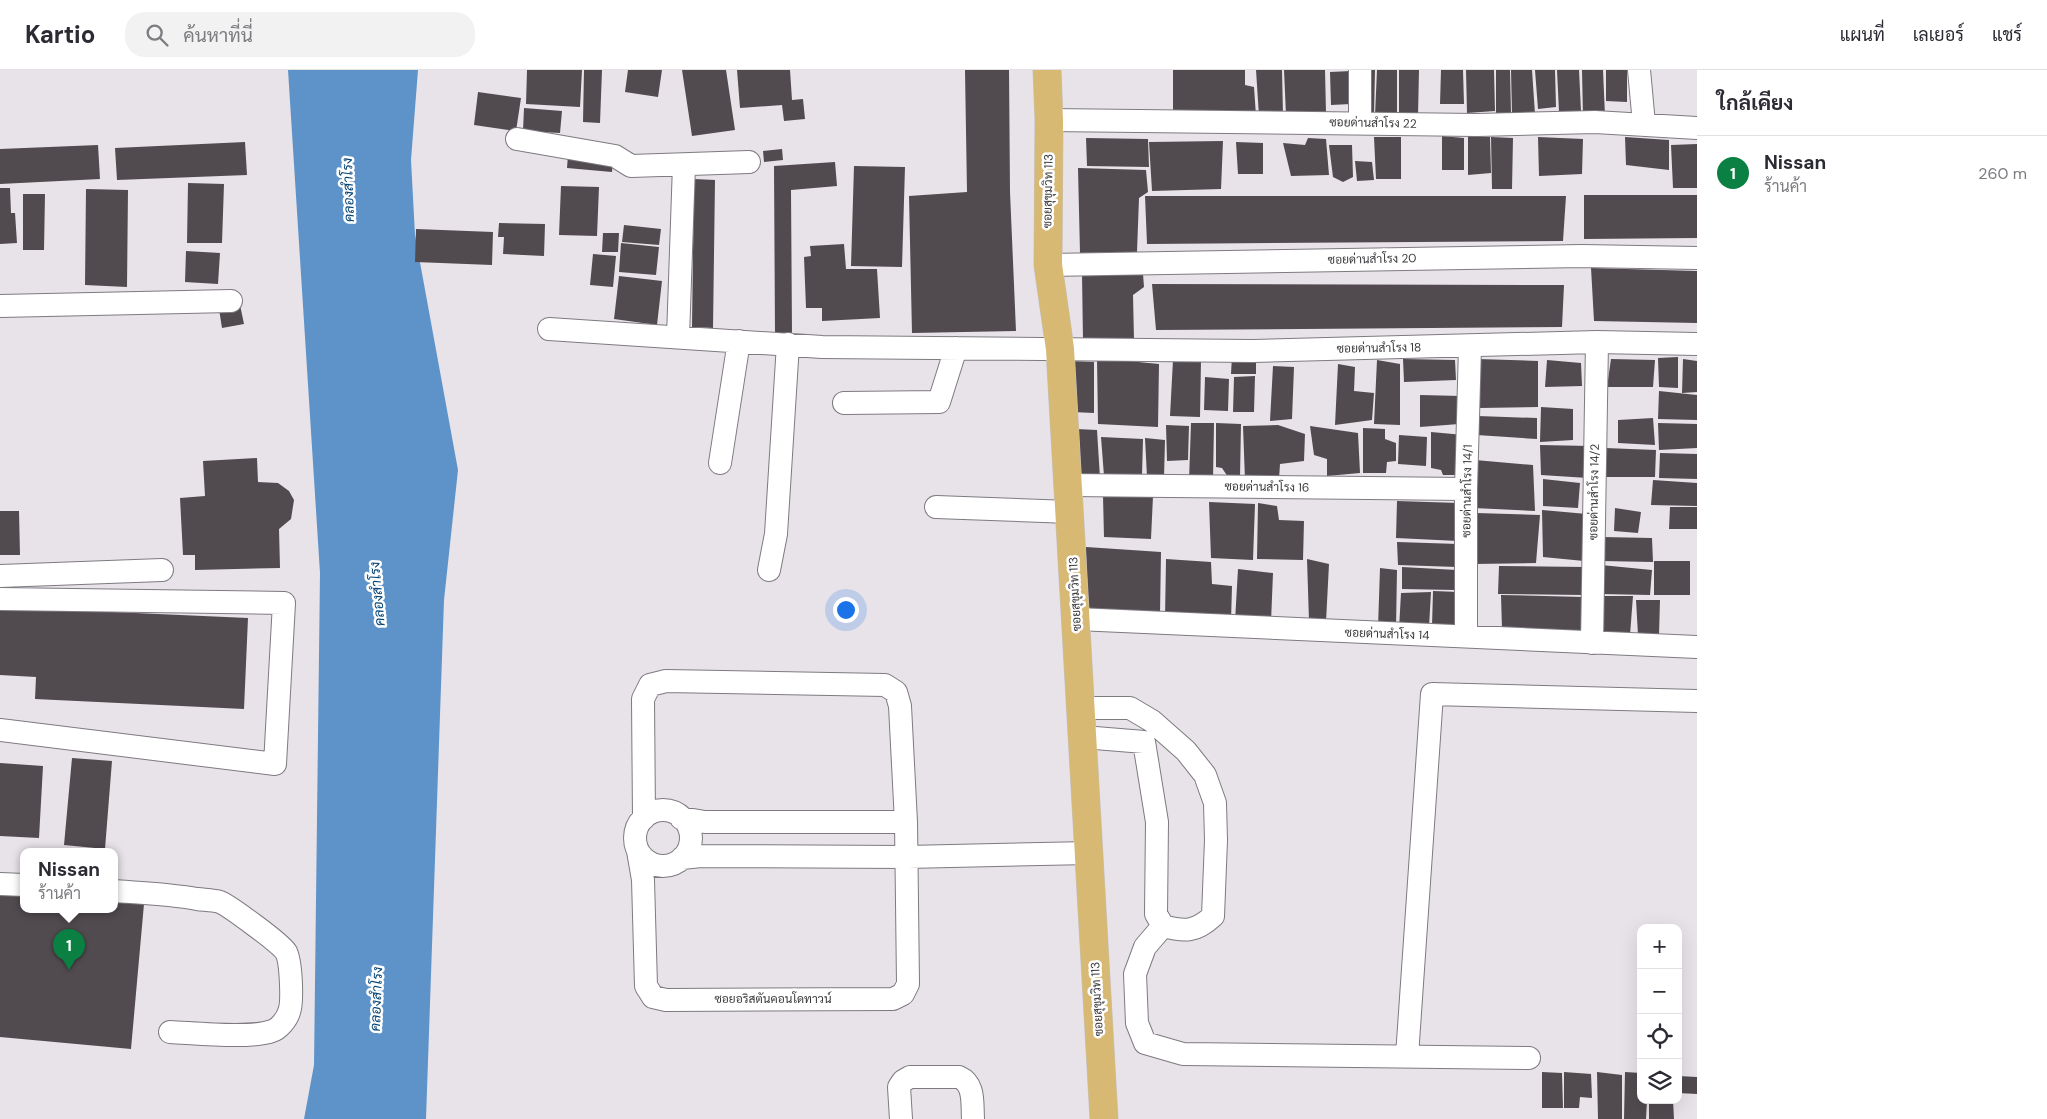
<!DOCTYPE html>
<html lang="th">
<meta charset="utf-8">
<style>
body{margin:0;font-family:"DM Sans",Sarabun,sans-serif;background:#f2f2f3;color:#2b2b33}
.controls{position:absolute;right:15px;bottom:15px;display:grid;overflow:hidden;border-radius:10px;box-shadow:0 5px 20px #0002}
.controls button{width:45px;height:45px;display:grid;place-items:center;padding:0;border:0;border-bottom:1px solid #e1e1e2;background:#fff;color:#2b2b33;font:25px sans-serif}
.you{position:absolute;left:845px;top:539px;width:18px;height:18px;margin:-12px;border:4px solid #fff;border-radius:50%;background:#1a73e8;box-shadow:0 0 0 8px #1a73e833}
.badge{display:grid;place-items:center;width:32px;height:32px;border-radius:50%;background:#0b8043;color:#fff;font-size:16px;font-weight:700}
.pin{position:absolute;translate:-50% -41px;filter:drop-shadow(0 1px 2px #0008)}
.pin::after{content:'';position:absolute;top:26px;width:18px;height:15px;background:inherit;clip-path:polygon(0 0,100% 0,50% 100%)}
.popup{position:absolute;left:20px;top:778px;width:98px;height:65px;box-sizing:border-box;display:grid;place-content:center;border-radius:10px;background:#fff;filter:drop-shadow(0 1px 4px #0005);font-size:16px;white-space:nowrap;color:#7c7c81}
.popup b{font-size:19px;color:#2b2b33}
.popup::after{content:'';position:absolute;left:50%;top:100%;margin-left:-10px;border:10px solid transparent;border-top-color:#fff}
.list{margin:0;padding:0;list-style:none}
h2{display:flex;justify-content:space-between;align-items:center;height:65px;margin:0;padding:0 20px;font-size:21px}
h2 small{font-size:16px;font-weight:400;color:#7c7c81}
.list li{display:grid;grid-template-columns:32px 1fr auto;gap:15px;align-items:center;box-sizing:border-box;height:75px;padding:0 20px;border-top:1px solid #e1e1e2}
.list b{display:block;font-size:19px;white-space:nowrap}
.list p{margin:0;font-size:16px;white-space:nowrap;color:#7c7c81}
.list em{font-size:16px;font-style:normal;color:#7c7c81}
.icon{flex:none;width:28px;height:28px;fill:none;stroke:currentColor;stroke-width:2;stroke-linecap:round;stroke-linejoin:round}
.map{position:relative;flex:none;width:1697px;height:1049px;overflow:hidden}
header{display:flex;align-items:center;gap:30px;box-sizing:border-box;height:70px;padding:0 25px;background:#fff;border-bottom:1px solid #e1e1e2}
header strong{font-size:24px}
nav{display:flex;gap:28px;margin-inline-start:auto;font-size:18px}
.search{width:350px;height:45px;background:#f2f2f3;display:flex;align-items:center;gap:12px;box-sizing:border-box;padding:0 18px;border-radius:20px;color:#7c7c81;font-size:19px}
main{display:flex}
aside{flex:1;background:#fff}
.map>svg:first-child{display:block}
.water{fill:#5e93c9}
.building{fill:#514b50}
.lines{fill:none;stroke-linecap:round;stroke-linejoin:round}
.minor-casing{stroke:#7e7a80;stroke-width:24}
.major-casing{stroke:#c4c4c5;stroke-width:29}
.minor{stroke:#fff;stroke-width:22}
.major{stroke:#d8b974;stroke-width:28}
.labels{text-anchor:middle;stroke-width:5;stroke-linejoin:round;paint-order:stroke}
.street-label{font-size:12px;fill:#3c3a3d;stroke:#fff}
.water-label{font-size:14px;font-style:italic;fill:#044476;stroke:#fff}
</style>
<header>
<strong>Kartio</strong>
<div class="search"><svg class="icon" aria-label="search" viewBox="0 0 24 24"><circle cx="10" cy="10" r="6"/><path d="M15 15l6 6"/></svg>ค้นหาที่นี่</div>
<nav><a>แผนที่</a><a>เลเยอร์</a><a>แชร์</a></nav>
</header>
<main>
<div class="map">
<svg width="1697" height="1049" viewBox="0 0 1697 1049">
<rect width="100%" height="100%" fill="#e8e3e9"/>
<path class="water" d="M288 0H418L411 90 415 165 458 400 444 530 426 1049H304L314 995 320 503Z"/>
<path class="building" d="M527 0H582L580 37 526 34Z
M584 0H602L600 53 583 52Z
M628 0H662L658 27 625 22Z
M682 0H726L735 60 692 66Z
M737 0H790L792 30 803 29 805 49 784 51 782 35 740 38Z
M965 0H1009L1010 122 1016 261 912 263 909 126 967 122Z
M1173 0H1245V15L1254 17 1256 46H1173Z
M1256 0H1282L1283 45 1259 46Z
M1284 0H1325L1326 43 1286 45Z
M1362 0H1375L1374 44H1362Z
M1377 0H1397V45H1375Z
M1399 0H1419L1418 46H1399Z
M1441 0H1463L1464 34H1440Z
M1466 0H1494L1495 41 1467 43Z
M1496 0H1510L1511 43 1496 45Z
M1511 0H1532L1535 44 1512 45Z
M1535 0H1555L1556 37 1538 39Z
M1557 0H1579L1581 41 1559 42Z
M1582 0H1603L1605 46 1583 47Z
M1606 0H1627V32L1606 31Z
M1351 1V34L1331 35 1330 2Z
M478 22 521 28 516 61 474 55Z
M524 38 562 41 560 63 523 61Z
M1442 66 1464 68V100H1442Z
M1468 66 1490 67 1491 103 1468 105Z
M1374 67H1401V109H1376Z
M1491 67 1513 68 1512 119H1492Z
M1538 67 1583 69 1582 104 1539 106Z
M1625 67 1669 70V100L1626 95Z
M1086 68 1148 69 1149 97 1087 96Z
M1308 68 1326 69 1329 105 1291 106 1283 73 1305 75Z
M1223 71 1221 119 1152 121 1149 72Z
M245 72 247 105 117 110 115 78Z
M1236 72 1263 73V104H1238Z
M1697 74V118H1673L1671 75Z
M98 75 100 109 0 114V79Z
M1329 75H1352L1353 107 1343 112 1333 107Z
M782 79 783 90 764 92 763 81Z
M568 85 613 88 612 102 567 98Z
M1355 91 1372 92 1374 110 1357 111Z
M835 92 837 116 791 120 792 264H775L774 96Z
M854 96 905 97 902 197 851 196Z
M1078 98 1146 100 1148 122 1139 128 1137 182 1080 183Z
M694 109 715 110 713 258 692 257Z
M188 113 224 114 222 173H187Z
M561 116 599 117 597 166 559 165Z
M0 118H10L11 143H15L17 173 0 174Z
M86 119 128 120 127 217 85 215Z
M23 124H45L44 180H23Z
M1584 125H1697V168L1584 169Z
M1145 126H1566L1563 171 1147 174Z
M499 153 545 154 544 186 503 184 504 167H498Z
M624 155 661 159 659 175 622 172Z
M416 159 493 162 492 195 415 192Z
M603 163H619L618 182H602Z
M621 173 659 177 656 205 619 202Z
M844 174 846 199H877L880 248 822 251V238H806L804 187 811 186 810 176Z
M186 181 220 183 218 214 185 212Z
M593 184 616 186 613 217 590 215Z
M1591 198 1697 201V253L1594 251Z
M1082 204H1143L1144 217 1133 225 1134 270 1083 271Z
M619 206 662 211 657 255 614 249Z
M1152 214 1564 215 1562 257 1156 260Z
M240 235 244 254 222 258 219 239Z
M1232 286 1256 287V304H1231Z
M1678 287V318L1659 317 1658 288Z
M1097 288 1159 294 1158 357 1098 354Z
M1403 289 1455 290 1456 310 1404 312Z
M1478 289 1538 291V337L1479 338Z
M1611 289 1655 290 1653 317H1607Z
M1683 289 1697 291V322L1682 323Z
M1173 290H1201L1200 347 1170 346Z
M1377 290 1400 294V355L1374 354Z
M1547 290 1581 293 1582 316 1545 317Z
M1070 291 1094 292V343L1072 342Z
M1338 294 1355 297 1354 321 1374 323 1372 350 1335 355Z
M1273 296 1294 297 1292 349 1270 351Z
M1255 306 1254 342H1233L1234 307Z
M1205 307 1229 309 1228 341 1204 340Z
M1659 321 1697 325V350L1658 349Z
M1420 325 1461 326 1459 354 1420 357Z
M1541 337 1573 339V370L1540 372Z
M1478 346 1537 348V369L1477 365Z
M1653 348 1655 375 1618 373V350Z
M1191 353H1214L1213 410 1189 411Z
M1216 353 1241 354 1240 408 1228 407 1222 398 1216 397Z
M1658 353 1697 354V378L1659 380Z
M1166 355 1189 356 1188 390 1167 391Z
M1278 355 1305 364 1304 391 1280 394 1279 409 1245 410 1243 356Z
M1310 356 1358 363 1360 403 1327 406V389L1314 385Z
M1363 358 1385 359V369L1396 373V391L1387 392 1386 403H1363Z
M1076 359 1097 360 1100 408H1081Z
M1431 362 1464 365 1461 405H1443L1441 400 1431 398Z
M1399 365 1427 367 1426 396 1398 394Z
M1101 367 1143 369 1142 406H1104Z
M1145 368 1165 370 1164 407H1147Z
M1540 375 1590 376 1588 408 1541 405Z
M1605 378 1656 380 1655 407H1603Z
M1660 383 1697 384V409L1659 408Z
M257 388 258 412 278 413 289 421 294 430 291 449 279 459 280 498 195 500V485H183L180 428 205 426 203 391Z
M1475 390 1533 395 1535 441 1474 438Z
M1543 409 1580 413 1578 438 1543 436Z
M1653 410 1697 413V436L1651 435Z
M1103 426H1153L1151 469 1104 467Z
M1397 431 1459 433 1458 471 1396 468Z
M1209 432 1255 434 1253 490 1211 488Z
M1258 433 1277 436 1279 450 1304 451 1303 490 1257 489Z
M1670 437H1697V459H1669Z
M1615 438 1641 442 1638 463 1614 461Z
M1542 440 1587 444 1584 491 1543 487Z
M0 441H19L20 485H0Z
M1476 443 1540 445 1536 493 1473 494Z
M1602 467 1652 468 1653 492 1601 491Z
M1397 472 1458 474 1457 497 1398 495Z
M1086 477 1161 482 1160 545 1087 542Z
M1166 489 1211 492 1212 514 1232 516 1231 551 1165 548Z
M1307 489 1329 494 1326 552 1309 551Z
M1654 491H1690V525H1654Z
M1601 495 1652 500 1650 525 1601 524Z
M1499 496 1585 497 1583 525 1498 524Z
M1402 497 1457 500 1455 520 1402 519Z
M1380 498 1397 500 1396 558H1378Z
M1238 499 1273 503 1271 552 1235 551Z
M1433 521 1459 522 1458 556H1432Z
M1431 522 1429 557 1399 559 1401 523Z
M1501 525 1584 527 1583 566 1502 560Z
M1603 526H1633L1630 565 1601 561Z
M1636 530H1660L1659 565H1638Z
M0 537 248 548 244 639 35 629 36 607 0 605Z
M72 688 112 691 105 779 64 775Z
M0 693 43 696 39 768 0 766Z
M0 820 24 822V839H114V831L144 834 131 979 0 967Z
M1542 1002 1562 1003 1563 1038H1542Z
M1564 1002 1591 1004 1592 1028 1580 1027 1579 1038H1564Z
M1597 1002 1622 1005V1049H1598Z
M1625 1002 1641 1003V1030H1647L1646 1049H1624Z
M1678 1006 1697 1007V1024L1678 1023Z
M1649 1030H1673L1674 1049H1649Z"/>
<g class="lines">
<defs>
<path id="minor" d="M1360 0V53
M1639 0 1644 54
M1049 50 1477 55 1595 52 1697 58
M517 69 615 86 631 96 749 92
M1048 195 1582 186 1697 188
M0 236 231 231
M549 259 822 277 1253 281 1597 272 1697 274
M678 267 684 95
M844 333 939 332 956 278
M720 393 739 271
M1069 415 1466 419
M936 437 1070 442
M769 500 776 464 788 274
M0 506 162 500
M0 529 284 533 275 694 0 660
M1077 549C1283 559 1490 568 1697 577
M1466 566V419L1470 277
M1592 573 1597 272
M1081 638H1130L1152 651 1186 681 1205 705 1215 733 1216 770 1213 846C1196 862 1185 862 1163 856L1156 844 1157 752 1144 672 1083 667
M635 768a28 28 0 1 1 56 0a28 28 0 1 1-56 0Z
M681 748 705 752H906
M638 781 643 810 646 916 653 927 666 930 893 929 903 924 908 914 906 752 900 636 896 622 885 615 666 611 650 615 643 629 644 748
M682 788 701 786 907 787 1089 783
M0 814 24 815
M114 821C142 823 170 824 197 829 205 830 213 830 220 832 228 835 283 875 286 882 291 891 293 932 289 942 287 949 279 959 272 961 251 969 194 963 170 962
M1163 856 1145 877 1135 904 1137 953 1145 973 1183 984 1529 988
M1407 986 1432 624 1697 631
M901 1049 899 1017 903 1011 910 1007H959C975 1014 972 1033 973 1049"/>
<path id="major" d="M1047 0 1049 50 1048 195 1060 279 1104 1049"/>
</defs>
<use href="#minor" class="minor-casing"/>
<use href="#major" class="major-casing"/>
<use href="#minor" class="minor"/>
<use href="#major" class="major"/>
</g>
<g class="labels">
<g class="street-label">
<text transform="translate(1373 53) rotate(1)" y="4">ซอยด่านสำโรง 22</text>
<text transform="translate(1048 121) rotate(-89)" y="4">ซอยสุขุมวิท 113</text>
<text transform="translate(1372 189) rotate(-1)" y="4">ซอยด่านสำโรง 20</text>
<text transform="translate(1379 278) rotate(-1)" y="4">ซอยด่านสำโรง 18</text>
<text transform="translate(1267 417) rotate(1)" y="4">ซอยด่านสำโรง 16</text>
<text transform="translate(1467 421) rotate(-89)" y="4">ซอยด่านสำโรง 14/1</text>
<text transform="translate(1594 422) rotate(-89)" y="4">ซอยด่านสำโรง 14/2</text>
<text transform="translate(1075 524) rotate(-93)" y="4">ซอยสุขุมวิท 113</text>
<text transform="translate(1387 564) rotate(2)" y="4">ซอยด่านสำโรง 14</text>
<text x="773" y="933">ซอยอริสตันคอนโดทาวน์</text>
<text transform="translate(1097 929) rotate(-93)" y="4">ซอยสุขุมวิท 113</text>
</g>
<g class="water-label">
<text transform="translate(348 120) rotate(-92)" y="5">คลองสำโรง</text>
<text transform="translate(377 524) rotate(-95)" y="5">คลองสำโรง</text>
<text transform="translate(376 929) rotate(-88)" y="5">คลองสำโรง</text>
</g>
</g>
</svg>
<div class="controls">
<button>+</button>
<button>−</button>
<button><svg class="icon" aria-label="locate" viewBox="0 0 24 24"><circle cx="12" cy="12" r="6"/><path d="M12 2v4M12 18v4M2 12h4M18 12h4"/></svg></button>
<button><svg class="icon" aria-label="layers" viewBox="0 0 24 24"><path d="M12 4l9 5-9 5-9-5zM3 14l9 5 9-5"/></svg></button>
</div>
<div class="you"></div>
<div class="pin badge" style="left:69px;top:900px">1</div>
<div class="popup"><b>Nissan</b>ร้านค้า</div>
</div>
<aside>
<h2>ใกล้เคียง<small></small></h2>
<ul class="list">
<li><span class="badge">1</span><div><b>Nissan</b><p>ร้านค้า</p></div><em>260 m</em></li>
</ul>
</aside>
</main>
